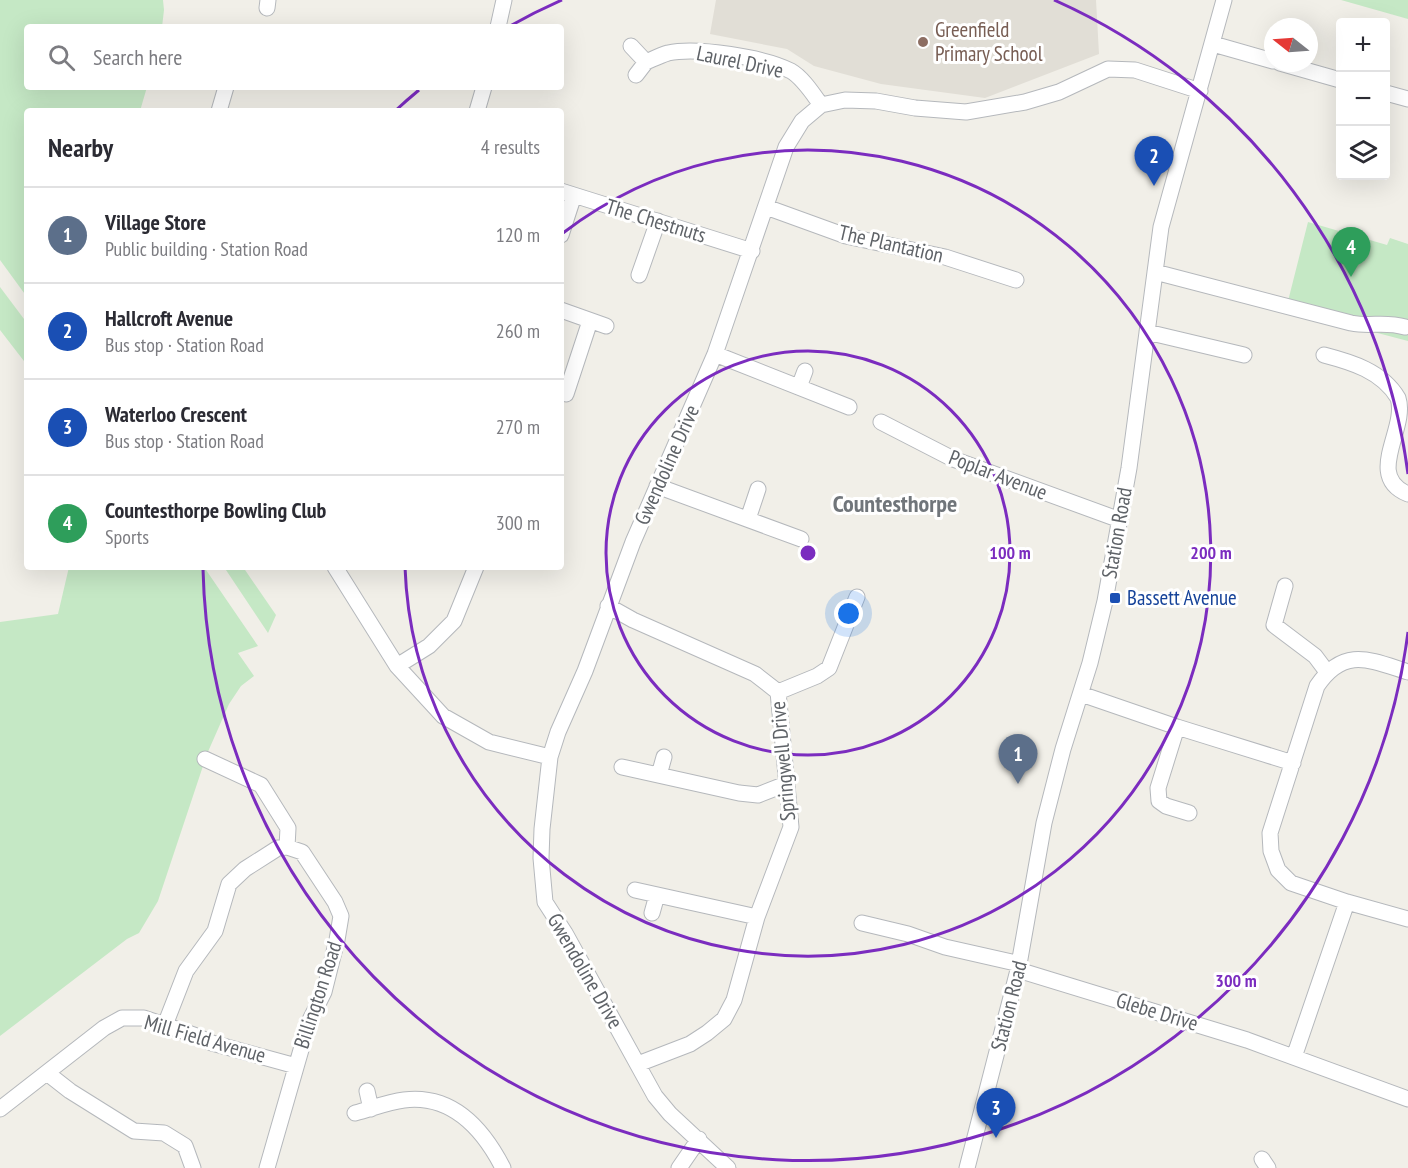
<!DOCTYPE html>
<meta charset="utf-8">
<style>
body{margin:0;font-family:"PT Sans Narrow",sans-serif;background:#f2f2f3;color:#2b2b33}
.controls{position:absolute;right:18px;top:18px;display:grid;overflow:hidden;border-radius:6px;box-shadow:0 6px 24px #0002}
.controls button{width:54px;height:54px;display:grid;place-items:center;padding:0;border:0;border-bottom:2px solid #e1e1e2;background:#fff;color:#2b2b33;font:30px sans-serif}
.compass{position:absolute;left:1264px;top:18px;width:54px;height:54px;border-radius:50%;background:#fff;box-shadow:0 6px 24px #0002;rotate:287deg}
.you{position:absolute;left:849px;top:614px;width:21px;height:21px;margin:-15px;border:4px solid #fff;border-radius:50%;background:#1a73e8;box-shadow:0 0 0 9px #1a73e833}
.badge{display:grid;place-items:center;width:39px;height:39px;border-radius:50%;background:#b45309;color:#fff;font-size:20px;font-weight:700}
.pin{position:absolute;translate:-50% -50px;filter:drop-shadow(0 2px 3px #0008)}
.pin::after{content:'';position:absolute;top:32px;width:21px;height:18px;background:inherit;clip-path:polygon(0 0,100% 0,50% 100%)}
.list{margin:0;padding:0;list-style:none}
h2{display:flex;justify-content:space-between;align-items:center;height:78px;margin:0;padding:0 24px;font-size:26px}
h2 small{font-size:20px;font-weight:400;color:#7c7c81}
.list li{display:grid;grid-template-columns:39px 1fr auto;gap:18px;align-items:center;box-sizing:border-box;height:96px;padding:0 24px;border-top:2px solid #e1e1e2}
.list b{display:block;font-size:22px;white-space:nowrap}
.list p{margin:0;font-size:20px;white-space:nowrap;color:#7c7c81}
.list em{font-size:20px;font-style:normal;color:#7c7c81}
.icon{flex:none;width:33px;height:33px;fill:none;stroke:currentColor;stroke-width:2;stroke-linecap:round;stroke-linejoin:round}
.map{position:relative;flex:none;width:1408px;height:1168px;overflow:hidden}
.search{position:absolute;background:#fff;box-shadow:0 6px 24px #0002;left:24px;top:24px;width:540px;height:66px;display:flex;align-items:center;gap:15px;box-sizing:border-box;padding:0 21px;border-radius:6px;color:#7c7c81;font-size:22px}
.panel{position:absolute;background:#fff;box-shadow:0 6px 24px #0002;left:24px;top:108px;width:540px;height:462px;border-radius:6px}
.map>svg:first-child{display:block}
.education{fill:#e1ded6}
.green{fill:#c5e8c5}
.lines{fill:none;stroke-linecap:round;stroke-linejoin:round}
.minor-casing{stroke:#b5b8bc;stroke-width:17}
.minor{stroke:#fff;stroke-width:15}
.ring{fill:none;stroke:#7b2cbf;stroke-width:3}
.education-dot{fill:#8d6e63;stroke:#fff;stroke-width:2}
.transit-dot{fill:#1a4fb4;stroke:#fff;stroke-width:2}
.labels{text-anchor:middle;stroke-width:6;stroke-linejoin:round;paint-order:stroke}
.education-label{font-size:21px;fill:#785e54;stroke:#fff;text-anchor:start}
.street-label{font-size:21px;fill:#5f6368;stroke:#fff}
.transit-label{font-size:21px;fill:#164399;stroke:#fff;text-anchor:start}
.quarter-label{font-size:24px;font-weight:bold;fill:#70757a;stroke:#fff}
.centre{fill:#7b2cbf;stroke:#fff;stroke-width:3}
.ring-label{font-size:18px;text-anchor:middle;font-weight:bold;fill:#7b2cbf;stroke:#fff;stroke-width:6;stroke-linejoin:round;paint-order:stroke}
</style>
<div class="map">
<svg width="1408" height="1168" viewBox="0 0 1408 1168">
<rect width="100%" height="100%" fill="#f1efe8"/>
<path class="education" d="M716 0H1096L1099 54 985 98 881 84 814 66 787 49 710 34Z"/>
<path class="green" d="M0 0H163L164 10 162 27H27V87H147L140 111H27V297L0 260Z
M1341 0H1408V19Z
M1308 222 1387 245 1390 238 1408 244V341L1286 309Z
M0 287 27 323V365L0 330Z
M69 567H204L258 646 238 653 254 676 241 686 229 704 207 754 158 901 139 933 127 939 0 1036V622L58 614Z
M224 567H243L276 615 268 633Z"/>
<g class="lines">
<defs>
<path id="minor" d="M267 8 268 0
M498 27 504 0
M1213 44 1273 61
M631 46 646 62 636 75
M646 62C653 59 661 55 668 53 697 47 764 57 791 71 803 78 813 94 821 105
M1280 63 1340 80
M1386 93 1408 99
M219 111 226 87
M477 111 484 87
M561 191 752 251
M766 207 846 236 945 257 1016 280
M561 235 574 195
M1155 272 1351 323C1371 327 1384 321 1405 327
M639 275 658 221
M561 310 606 326
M1147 332 1244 355
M715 354 849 407
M1324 355C1351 362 1382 371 1398 398 1408 429 1364 476 1408 494
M799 387 805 371
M566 394 590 321
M881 422 953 459 1120 520
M657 486 801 539
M748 519 758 489
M335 567 397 666 443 716 489 742 550 757
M1285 586 1274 625 1315 656 1327 672
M608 606 633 620 755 674 778 692 791 827 757 917 734 1000 724 1019 707 1033 690 1044 638 1064
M397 666 429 646 454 621 476 567
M1408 672C1370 660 1344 646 1317 686L1270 833 1271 851 1278 870 1291 883 1347 902 1408 919
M778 692 817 676 829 668 857 597
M1081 694 1177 727 1293 763
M1177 727 1158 788 1159 801 1166 806 1189 813
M205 759 261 785 288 828 287 847
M622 767 739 793 758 795 786 784
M659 775 664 757
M635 890 757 917
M652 913 657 895
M862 923 908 934 945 947 1020 964
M1018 970 1247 1040 1408 1099
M165 1025 186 971 215 931 229 884 245 869 278 848 287 847 302 852 335 902 341 916 337 940 324 992 309 1022 267 1168
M1294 1057 1347 902
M47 1073 70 1091 134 1131 164 1133 185 1146 193 1168
M367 1091 371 1109
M0 1109 104 1028 122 1018H144L194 1035 212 1043 296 1066
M355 1113C371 1109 387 1102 404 1100 452 1094 483 1129 503 1168
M1262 1159 1268 1168
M679 1168 699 1139
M728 1168 670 1114 655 1096 565 933 545 902 541 858 542 829 550 757 558 732 585 671 633 542 715 354 786 147 802 121 821 105 845 100 876 101 915 108 966 112 1025 102 1059 92 1108 69 1135 70 1200 91
M967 1168 1018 970 1044 823 1063 749 1090 663 1105 601 1129 468 1161 227 1224 0"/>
</defs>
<use href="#minor" class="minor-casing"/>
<use href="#minor" class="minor"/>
</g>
<g class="ring">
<circle cx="808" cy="553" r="202"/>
<path d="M563 233A403 403 0 1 1 405 567"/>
<path d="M1408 632A605 605 0 0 1 203 569M395 111A605 605 0 0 1 419 90M510 26A605 605 0 0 1 562 0M1054 0A605 605 0 0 1 1408 474"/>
</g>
<circle class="education-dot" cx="923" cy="42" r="6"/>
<rect class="transit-dot" x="1109" y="592" width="12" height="12" rx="3"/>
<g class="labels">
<g class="education-label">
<text x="935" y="37">Greenfield<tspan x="935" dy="24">Primary School</tspan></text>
</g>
<g class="street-label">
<text transform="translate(740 62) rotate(12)" y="7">Laurel Drive</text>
<text transform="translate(656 221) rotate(17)" y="7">The Chestnuts</text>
<text transform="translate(891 244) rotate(13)" y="7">The Plantation</text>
<text transform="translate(667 465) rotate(-66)" y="7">Gwendoline Drive</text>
<text transform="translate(998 475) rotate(21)" y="7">Poplar Avenue</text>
<text transform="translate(1117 533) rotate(-80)" y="7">Station Road</text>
<text transform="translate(783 761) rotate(-95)" y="7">Springwell Drive</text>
<text transform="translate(585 971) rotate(60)" y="7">Gwendoline Drive</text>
<text transform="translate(318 995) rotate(-72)" y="7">Billington Road</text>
<text transform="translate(1009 1006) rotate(-76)" y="7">Station Road</text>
<text transform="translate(1157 1012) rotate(17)" y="7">Glebe Drive</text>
<text transform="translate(205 1039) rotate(16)" y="7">Mill Field Avenue</text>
</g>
<g class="transit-label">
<text x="1127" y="605">Bassett Avenue</text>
</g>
<g class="quarter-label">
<text x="895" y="512">Countesthorpe</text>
</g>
</g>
<circle cx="808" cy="553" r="9" class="centre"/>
<g class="ring-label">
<text x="1010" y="559">100 m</text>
<text x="1211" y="559">200 m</text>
<text x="1236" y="987">300 m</text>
</g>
</svg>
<div class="controls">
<button>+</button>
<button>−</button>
<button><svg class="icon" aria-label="layers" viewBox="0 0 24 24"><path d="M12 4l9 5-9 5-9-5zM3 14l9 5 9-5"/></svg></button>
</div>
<svg class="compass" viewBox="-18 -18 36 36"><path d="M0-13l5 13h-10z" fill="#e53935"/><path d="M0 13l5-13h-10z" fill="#7c7c81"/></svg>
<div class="you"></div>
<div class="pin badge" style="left:1018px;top:784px;background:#5c6f8a">1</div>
<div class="pin badge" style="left:1154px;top:186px;background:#1a4fb4">2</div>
<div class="pin badge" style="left:996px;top:1138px;background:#1a4fb4">3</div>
<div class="pin badge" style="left:1351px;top:277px;background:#2e9e5b">4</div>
<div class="search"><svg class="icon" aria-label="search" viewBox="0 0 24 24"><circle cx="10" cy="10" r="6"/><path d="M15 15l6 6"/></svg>Search here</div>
<section class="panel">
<h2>Nearby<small>4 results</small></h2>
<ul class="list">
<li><span class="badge" style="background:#5c6f8a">1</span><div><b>Village Store</b><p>Public building · Station Road</p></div><em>120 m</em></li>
<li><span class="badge" style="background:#1a4fb4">2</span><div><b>Hallcroft Avenue</b><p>Bus stop · Station Road</p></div><em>260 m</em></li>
<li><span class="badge" style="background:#1a4fb4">3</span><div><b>Waterloo Crescent</b><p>Bus stop · Station Road</p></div><em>270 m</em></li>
<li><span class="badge" style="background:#2e9e5b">4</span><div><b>Countesthorpe Bowling Club</b><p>Sports</p></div><em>300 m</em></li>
</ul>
</section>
</div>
